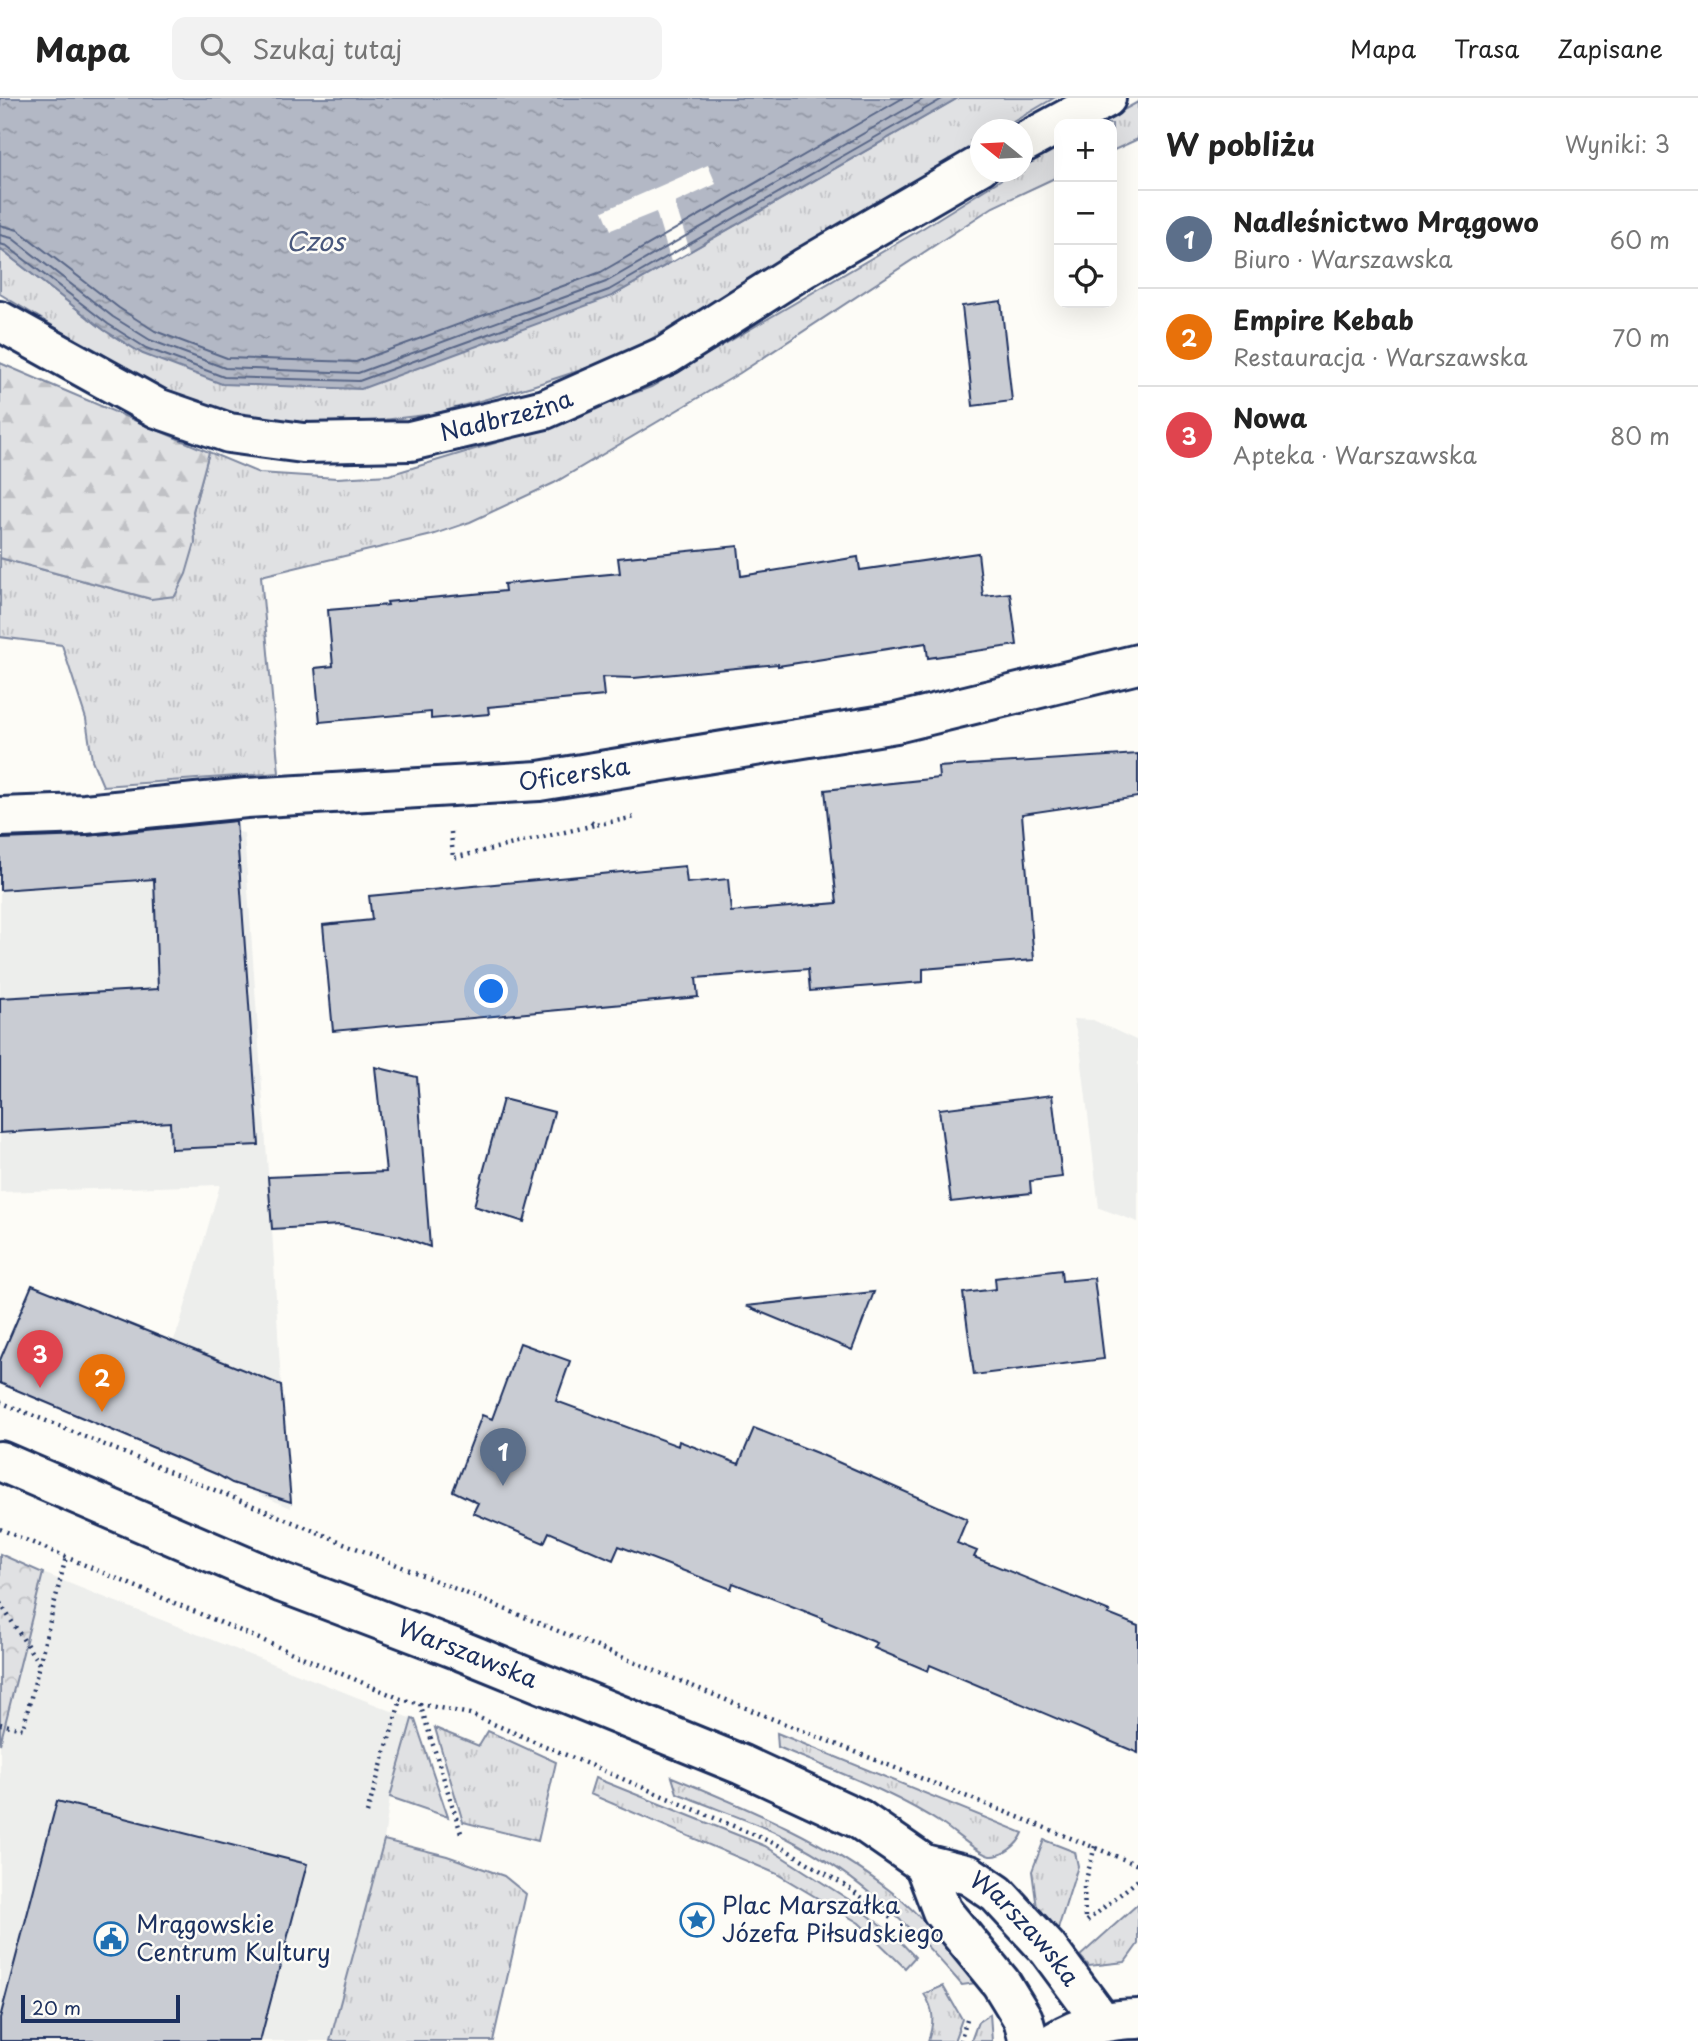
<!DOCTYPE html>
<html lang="pl">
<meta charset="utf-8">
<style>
body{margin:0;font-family:"Playpen Sans",sans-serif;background:#f2f2f2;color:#222}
.controls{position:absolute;right:21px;top:21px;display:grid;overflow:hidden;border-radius:14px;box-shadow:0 7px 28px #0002}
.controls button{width:63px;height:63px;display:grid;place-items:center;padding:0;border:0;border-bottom:2px solid #e0e0e0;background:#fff;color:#222;font:35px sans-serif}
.compass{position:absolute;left:970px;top:21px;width:63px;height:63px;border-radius:50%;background:#fff;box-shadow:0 7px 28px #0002;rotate:288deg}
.scale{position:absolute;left:21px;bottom:18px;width:159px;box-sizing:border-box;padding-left:7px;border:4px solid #1b2f5e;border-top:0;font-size:19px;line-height:24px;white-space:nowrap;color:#1b2f5e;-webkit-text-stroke:5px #fdfcf7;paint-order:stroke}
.you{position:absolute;left:492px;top:894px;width:24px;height:24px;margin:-18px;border:5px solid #fff;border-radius:50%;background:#1a73e8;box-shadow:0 0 0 10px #1a73e833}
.badge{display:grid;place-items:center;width:46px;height:46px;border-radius:50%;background:#1f6fb2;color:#fff;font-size:23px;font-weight:700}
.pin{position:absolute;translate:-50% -58px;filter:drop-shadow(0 2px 4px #0008)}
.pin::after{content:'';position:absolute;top:37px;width:24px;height:21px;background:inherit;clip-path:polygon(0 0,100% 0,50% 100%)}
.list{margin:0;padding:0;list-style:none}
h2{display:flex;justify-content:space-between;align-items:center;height:91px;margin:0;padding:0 28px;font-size:30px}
h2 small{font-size:23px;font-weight:400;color:#767676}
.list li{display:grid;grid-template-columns:46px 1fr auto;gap:21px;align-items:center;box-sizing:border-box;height:98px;padding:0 28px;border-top:2px solid #e0e0e0}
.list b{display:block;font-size:26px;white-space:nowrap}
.list p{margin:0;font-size:23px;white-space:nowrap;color:#767676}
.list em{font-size:23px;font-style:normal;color:#767676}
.icon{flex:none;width:38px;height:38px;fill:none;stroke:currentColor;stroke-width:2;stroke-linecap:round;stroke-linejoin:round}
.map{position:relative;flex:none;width:1138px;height:1943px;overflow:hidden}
header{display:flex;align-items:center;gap:42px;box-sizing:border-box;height:98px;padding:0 35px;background:#fff;border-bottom:2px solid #e0e0e0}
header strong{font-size:33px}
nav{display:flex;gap:38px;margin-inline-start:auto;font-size:24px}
.search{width:490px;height:63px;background:#f2f2f2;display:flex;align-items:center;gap:18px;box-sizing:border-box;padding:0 24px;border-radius:14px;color:#767676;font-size:26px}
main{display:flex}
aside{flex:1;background:#fff}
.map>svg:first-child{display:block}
.built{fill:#edeeec}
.grass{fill:url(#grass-tufts);stroke:#7e88a0;stroke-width:2}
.forest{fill:url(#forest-firs);stroke:#7e88a0;stroke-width:2}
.park{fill:url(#park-crowns);stroke:#7e88a0;stroke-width:2}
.water{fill:url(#water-ripples);stroke:#76819c;stroke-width:2}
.pier{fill:#fdfcf7}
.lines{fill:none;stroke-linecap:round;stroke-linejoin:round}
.shore{stroke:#586687;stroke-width:2}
.building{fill:#c9ccd3;stroke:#1b2f5e;stroke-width:2}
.minor-casing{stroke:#1b2f5e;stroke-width:44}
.path{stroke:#1b2f5e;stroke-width:4.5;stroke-dasharray:2 5;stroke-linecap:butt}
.minor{stroke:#fdfcf7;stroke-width:38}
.labels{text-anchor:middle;stroke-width:5;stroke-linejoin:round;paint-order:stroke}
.street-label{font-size:24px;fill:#1b2f5e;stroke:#fdfcf7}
.poi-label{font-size:24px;fill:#1b2f5e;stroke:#fdfcf7;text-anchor:start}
.water-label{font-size:26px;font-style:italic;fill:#49587d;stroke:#fdfcf7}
</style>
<header>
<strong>Mapa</strong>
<div class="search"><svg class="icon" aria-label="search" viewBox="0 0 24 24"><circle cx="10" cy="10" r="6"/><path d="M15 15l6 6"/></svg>Szukaj tutaj</div>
<nav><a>Mapa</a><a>Trasa</a><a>Zapisane</a></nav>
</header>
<main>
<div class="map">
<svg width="1138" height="1943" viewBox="0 0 1138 1943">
<defs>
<pattern id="grass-tufts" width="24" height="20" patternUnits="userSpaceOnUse" patternTransform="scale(1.75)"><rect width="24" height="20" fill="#e0e1e3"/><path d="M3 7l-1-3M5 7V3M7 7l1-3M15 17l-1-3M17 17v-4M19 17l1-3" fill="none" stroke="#c0c1c5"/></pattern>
<pattern id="forest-firs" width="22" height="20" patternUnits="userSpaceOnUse" patternTransform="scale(1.75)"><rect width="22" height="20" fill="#e0e1e3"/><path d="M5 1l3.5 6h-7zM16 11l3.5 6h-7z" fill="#c0c1c5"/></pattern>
<pattern id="park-crowns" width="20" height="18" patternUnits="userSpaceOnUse" patternTransform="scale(1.75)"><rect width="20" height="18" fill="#e0e1e3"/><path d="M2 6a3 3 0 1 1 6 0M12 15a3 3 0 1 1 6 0" fill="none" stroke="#c0c1c5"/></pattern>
<pattern id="water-ripples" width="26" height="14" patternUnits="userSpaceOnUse" patternTransform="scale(1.75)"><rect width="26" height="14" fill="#b3b8c5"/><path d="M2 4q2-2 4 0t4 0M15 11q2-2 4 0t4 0" fill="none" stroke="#9196a3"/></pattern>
</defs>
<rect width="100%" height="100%" fill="#fdfcf7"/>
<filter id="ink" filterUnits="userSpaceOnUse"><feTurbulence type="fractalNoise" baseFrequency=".0143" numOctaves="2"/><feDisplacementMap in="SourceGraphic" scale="14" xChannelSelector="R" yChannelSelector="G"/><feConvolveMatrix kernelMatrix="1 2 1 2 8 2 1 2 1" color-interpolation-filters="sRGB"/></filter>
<g filter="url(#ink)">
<path class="built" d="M236 722 237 734 244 735 272 1131 281 1287 291 1410 133 1342 179 1229 220 1087 0 1094V735Z
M1073 921 1093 922 1138 943V1124L1099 1110 1080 949Z
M43 1475 412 1621 390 1699 384 1742 330 1943H0V1646Z"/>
<path class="grass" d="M958 0H1054L1001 31 981 32 980 44 621 259 532 288 434 316 341 327 247 320 166 296 0 196V151L104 232 143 256 612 198Z
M1138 4V41L1112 53V26H1098Z
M1059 48V78L993 109 740 275 554 385 470 424 432 437 261 478 279 675 103 688 92 662 86 621 62 547 0 539V460L151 501 195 445 193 413 209 354 259 375 337 380 389 377 515 339 651 289 923 130 1013 74H1023V68Z
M412 1621 415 1622 448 1719 390 1699Z
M435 1630 479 1648 488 1633 556 1664 538 1743 463 1724Z
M777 1635 1023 1735C1018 1747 1003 1759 990 1758 979 1756 955 1735 945 1728 894 1694 835 1673 778 1649Z
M672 1679C750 1711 827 1743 893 1795 925 1820 951 1854 976 1885L962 1887C908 1824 848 1768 772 1733 741 1719 708 1708 677 1695Z
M595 1680 765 1748 851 1803 899 1842 915 1859 905 1870 859 1825 777 1776 590 1696Z
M384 1742 447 1758 504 1778 526 1796 493 1943H330Z
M1044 1742 1075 1754 1078 1768 1058 1831 1037 1810 1032 1773Z
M1138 1806V1846L1125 1864 1089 1868 1080 1858Z
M943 1888 962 1921 954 1943H928C934 1925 935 1912 924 1896Z
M990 1916 992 1943H971L978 1924Z"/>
<path class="forest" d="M0 265 209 354 193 413 195 445 186 476 175 498 151 501 0 460Z"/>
<path class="park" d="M0 1456 43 1475 0 1646Z"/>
<path class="water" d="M0 0H958L612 198 361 291 222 286 143 256 104 232 0 151Z"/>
<path class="pier" d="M708 67 716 86 675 105 690 153 671 164 656 114 611 132 603 113Z"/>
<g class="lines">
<path class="shore" d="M0 127 18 132 119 210 155 233 227 260 356 264 601 174 903 0
M0 137 12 140 113 219 150 242 225 270 358 275 606 184 925 0
M0 146 7 148 108 226 146 250 224 279 359 283 609 192 944 0"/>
</g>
<path class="building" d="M1001 203 1012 303 973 308 962 208Z
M738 448 741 478 858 459 860 472 978 455 983 498 1010 495 1017 547 928 560 926 545 778 568V566L634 580 602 579 604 598 488 609 489 616 431 621V614L320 624 315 570 333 568 328 512 388 507 387 504 505 493 504 486 620 475 618 460Z
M1138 656V699L1022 716 1034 862 923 871V884L810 893 808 871 696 880 698 899 333 933 323 827 372 822 369 798 685 768 687 785 728 781 731 814 837 805 825 692 939 680 938 669Z
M236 723 259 1047 171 1051 170 1024 0 1035V900L158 891 154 781 0 792V741L87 738Z
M375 969 417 979 430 1149 400 1138 340 1127 272 1131 268 1079 386 1074Z
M1052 997 1062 1079 1030 1083 1031 1095 951 1104 939 1011Z
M503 1001 554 1014 524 1124 474 1108Z
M1061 1172 1062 1183 1094 1180 1104 1261 974 1277 963 1195 996 1191 995 1180Z
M32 1187 281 1287 291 1404 232 1385 216 1376 0 1285V1262Z
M874 1194 852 1252 746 1208Z
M520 1245 570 1263 556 1303 678 1348 679 1343 739 1366 754 1330 822 1357 967 1421 957 1445 977 1453 974 1459 1110 1514 1108 1516 1138 1528V1655L930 1567 928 1573 874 1550 877 1545 822 1522V1520L733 1485 731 1491 619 1448 613 1462 549 1434 544 1445 473 1415 478 1405 453 1393 482 1317 492 1321Z
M57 1703 307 1766 260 1943H0V1920Z"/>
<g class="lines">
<defs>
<g id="minor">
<path d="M1023 45 1106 0"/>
<path id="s1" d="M0 223 157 310 229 335 303 345 410 343 545 311 667 257 804 170 981 67"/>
<path id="s2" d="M0 719 85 716 246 700 539 683 896 625 1138 566"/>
<path id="s3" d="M0 1363 283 1485 462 1553 742 1667 859 1721 924 1766 969 1777 997 1796 1048 1851 1102 1924"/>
<path d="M924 1766 942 1813 1001 1885 1023 1921 1029 1943"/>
<path d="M1056 1943C1079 1928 1110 1921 1138 1921"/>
</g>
</defs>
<use href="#minor" class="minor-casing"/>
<path class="path" d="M591 724 595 727 636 719
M451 734 453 760 595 727
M0 1304 763 1617 1138 1767
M0 1431 401 1601 420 1606 462 1738
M0 1505 39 1566
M420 1606 470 1616 778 1747 843 1786 892 1821
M0 1626 23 1631 66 1459
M367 1715 401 1601
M1085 1819 1084 1789 1095 1748
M1087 1823 1138 1782
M960 1943 967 1921"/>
<use href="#minor" class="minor"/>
</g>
</g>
<defs>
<symbol id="sight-ring" viewBox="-11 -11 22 22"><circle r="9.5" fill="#fdfcf7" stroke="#1f6fb2" stroke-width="1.5"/><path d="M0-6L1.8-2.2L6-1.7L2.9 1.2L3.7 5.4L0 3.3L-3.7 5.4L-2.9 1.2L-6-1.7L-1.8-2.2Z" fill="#1f6fb2"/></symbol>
<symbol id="civic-ring" viewBox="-11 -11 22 22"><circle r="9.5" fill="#fdfcf7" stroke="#1f6fb2" stroke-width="1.5"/><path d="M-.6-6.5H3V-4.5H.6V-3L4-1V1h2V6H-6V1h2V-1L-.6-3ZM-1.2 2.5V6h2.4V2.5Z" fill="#1f6fb2"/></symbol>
</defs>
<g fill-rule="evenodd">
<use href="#sight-ring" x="678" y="1803" width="38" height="38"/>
<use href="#civic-ring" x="92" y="1822" width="38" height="38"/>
</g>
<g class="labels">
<g class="street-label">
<text dy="8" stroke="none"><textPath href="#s1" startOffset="537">Nadbrzeżna</textPath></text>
<text dy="8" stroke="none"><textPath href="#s2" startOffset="576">Oficerska</textPath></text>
<text dy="8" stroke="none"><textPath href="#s3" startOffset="506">Warszawska</textPath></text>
<text dy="8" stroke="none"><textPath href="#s3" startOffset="1134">Warszawska</textPath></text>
</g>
<g class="poi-label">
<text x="722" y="1816">Plac Marszałka<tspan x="722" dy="28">Józefa Piłsudskiego</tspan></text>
<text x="136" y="1835">Mrągowskie<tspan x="136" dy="28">Centrum Kultury</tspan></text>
</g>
<g class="water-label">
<text x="315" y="153">Czos</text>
</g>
</g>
</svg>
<div class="controls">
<button>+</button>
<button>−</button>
<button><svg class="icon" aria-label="locate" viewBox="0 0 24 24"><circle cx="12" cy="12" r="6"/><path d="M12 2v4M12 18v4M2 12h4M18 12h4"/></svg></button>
</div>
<svg class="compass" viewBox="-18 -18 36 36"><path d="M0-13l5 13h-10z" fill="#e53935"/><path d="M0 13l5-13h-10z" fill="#767676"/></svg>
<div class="scale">20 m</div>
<div class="you"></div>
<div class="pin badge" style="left:503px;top:1388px;background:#5c6f8a">1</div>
<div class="pin badge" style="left:102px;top:1314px;background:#e8710a">2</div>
<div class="pin badge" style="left:40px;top:1290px;background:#e0444e">3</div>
</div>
<aside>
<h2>W pobliżu<small>Wyniki: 3</small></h2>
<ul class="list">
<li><span class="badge" style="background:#5c6f8a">1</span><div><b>Nadleśnictwo Mrągowo</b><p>Biuro · Warszawska</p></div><em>60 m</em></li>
<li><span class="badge" style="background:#e8710a">2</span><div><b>Empire Kebab</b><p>Restauracja · Warszawska</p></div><em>70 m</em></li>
<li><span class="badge" style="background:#e0444e">3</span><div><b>Nowa</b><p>Apteka · Warszawska</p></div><em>80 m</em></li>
</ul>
</aside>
</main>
